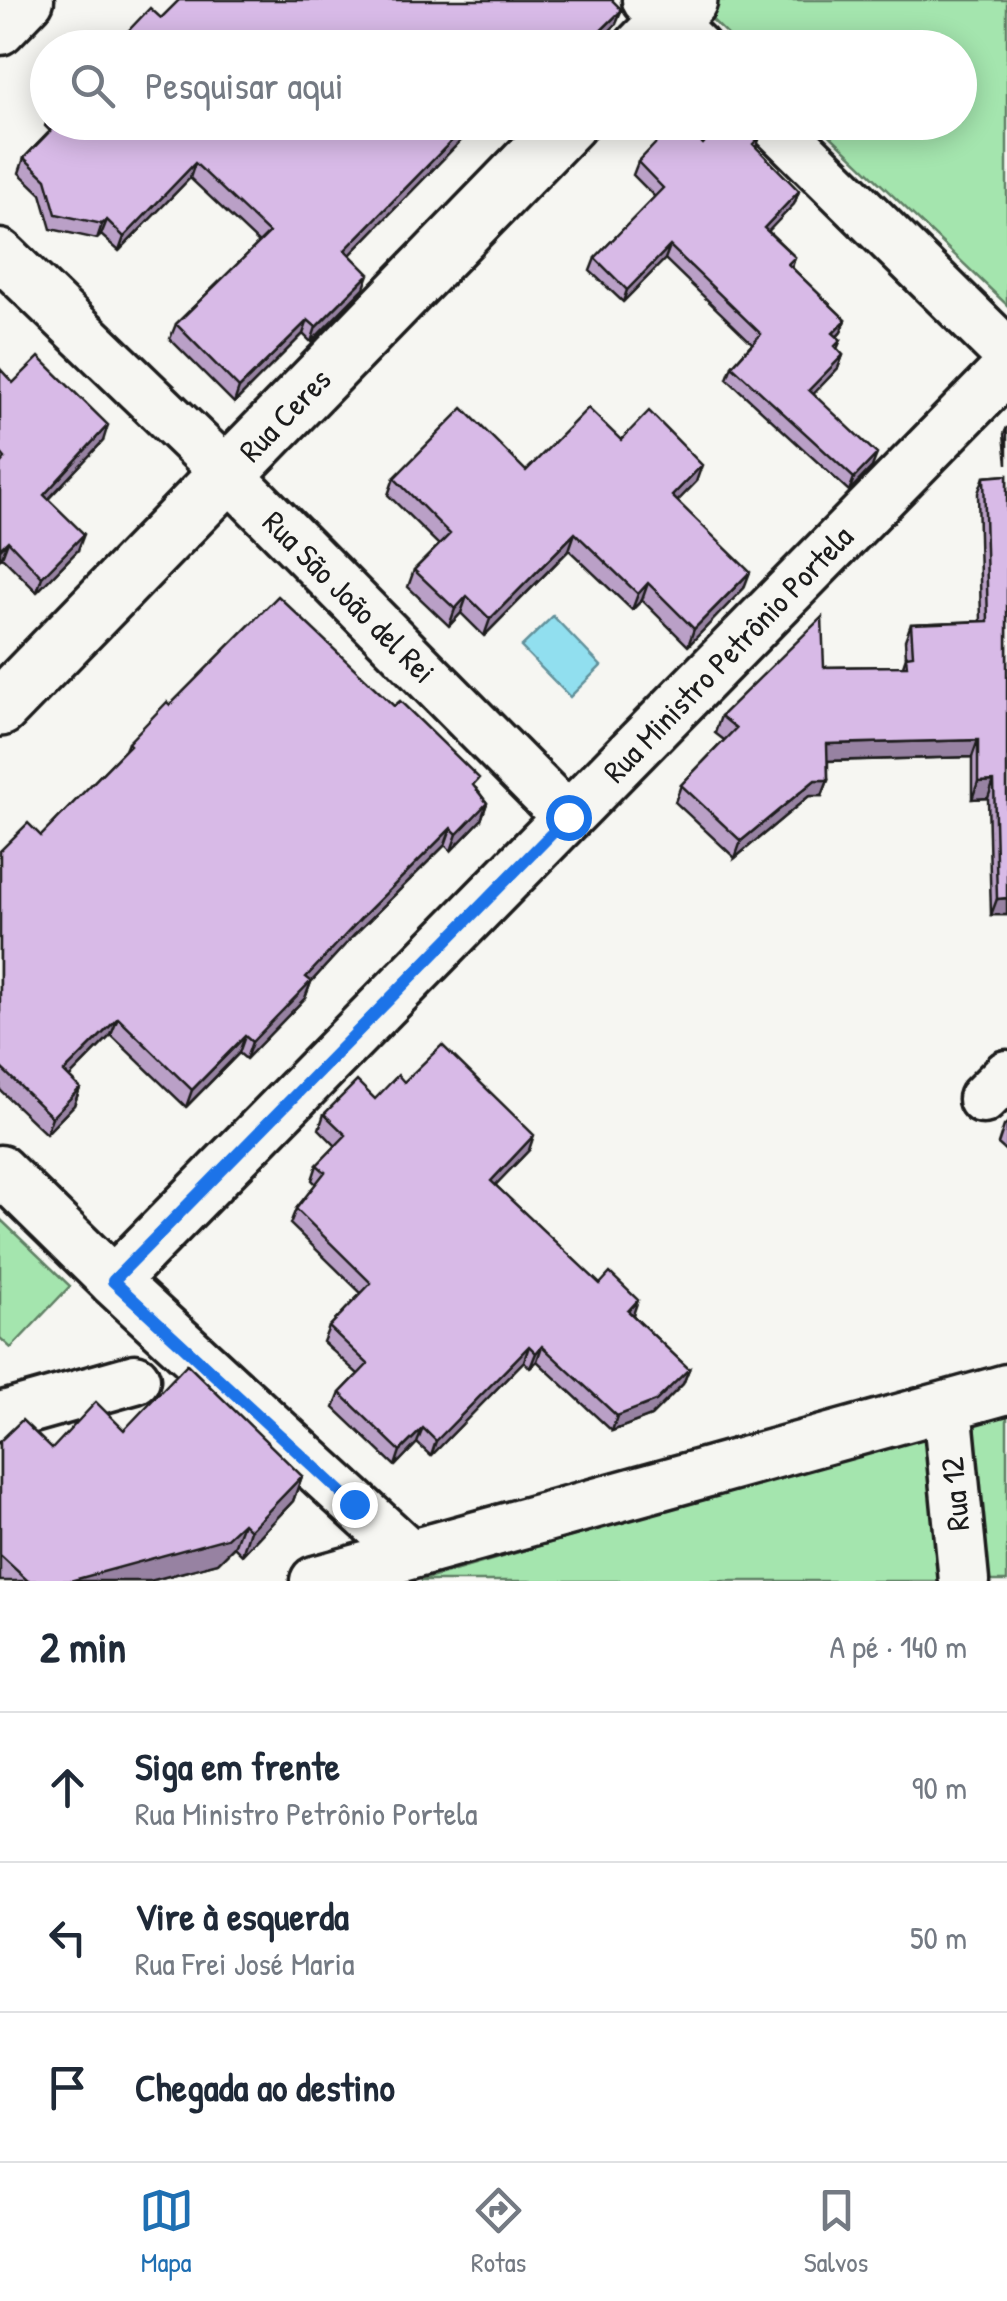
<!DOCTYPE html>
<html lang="pt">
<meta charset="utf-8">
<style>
body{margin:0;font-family:"Patrick Hand",sans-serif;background:#f6f6f7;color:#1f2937}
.stop{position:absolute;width:30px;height:30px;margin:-22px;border:8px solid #1a73e8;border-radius:50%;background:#fff}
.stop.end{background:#1a73e8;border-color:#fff;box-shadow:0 2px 10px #0008}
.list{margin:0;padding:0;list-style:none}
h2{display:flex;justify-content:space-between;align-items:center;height:130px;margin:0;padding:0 40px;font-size:42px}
h2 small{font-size:32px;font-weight:400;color:#747a83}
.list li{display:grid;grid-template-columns:65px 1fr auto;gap:30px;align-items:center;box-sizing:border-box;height:150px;padding:0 40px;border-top:2px solid #e0e1e3}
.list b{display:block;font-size:38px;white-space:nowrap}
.list p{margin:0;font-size:32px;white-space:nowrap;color:#747a83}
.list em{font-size:32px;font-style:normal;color:#747a83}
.icon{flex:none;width:55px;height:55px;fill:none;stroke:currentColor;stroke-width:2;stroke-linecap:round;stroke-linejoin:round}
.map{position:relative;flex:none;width:1007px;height:1581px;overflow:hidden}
.search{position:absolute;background:#fff;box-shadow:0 5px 25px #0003;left:30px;right:30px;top:30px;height:110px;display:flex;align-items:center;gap:25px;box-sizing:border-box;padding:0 35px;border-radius:55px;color:#747a83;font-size:38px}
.sheet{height:580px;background:#fff}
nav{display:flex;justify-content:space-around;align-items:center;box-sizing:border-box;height:140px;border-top:2px solid #e0e1e3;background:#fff;font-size:28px;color:#747a83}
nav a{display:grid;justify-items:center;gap:5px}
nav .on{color:#1f6fb2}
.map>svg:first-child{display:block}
.green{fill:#a4e5ae;stroke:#608065;stroke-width:2.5}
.water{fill:#91dfef;stroke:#62919b;stroke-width:2.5}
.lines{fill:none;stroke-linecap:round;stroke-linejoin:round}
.street-casing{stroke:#1c1c1c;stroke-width:55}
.secondary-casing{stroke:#1c1c1c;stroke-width:62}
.street{stroke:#f6f6f2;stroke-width:48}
.secondary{stroke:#f6f6f2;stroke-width:55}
.wall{fill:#baa0c7;stroke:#1c1c1c;stroke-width:2.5}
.shaded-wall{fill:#9782a2;stroke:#1c1c1c;stroke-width:2.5}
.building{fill:#d8bae7;stroke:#1c1c1c;stroke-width:2.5}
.route{stroke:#1a73e8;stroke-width:12}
.labels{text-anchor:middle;stroke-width:8;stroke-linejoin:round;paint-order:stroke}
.street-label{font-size:32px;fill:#1c1c1c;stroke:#f6f6f2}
</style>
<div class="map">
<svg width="1007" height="1581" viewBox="0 0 1007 1581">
<rect width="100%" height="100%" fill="#f6f6f2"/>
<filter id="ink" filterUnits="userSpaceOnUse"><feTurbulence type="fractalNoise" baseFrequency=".01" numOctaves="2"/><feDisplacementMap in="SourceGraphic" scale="20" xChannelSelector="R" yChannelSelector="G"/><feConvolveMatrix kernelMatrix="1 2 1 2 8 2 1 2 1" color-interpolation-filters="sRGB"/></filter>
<g filter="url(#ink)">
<path class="green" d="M692 0H1007V305L817 123 960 122V48L740 47Z
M0 1219 70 1286 11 1348 0 1338Z
M1007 1409V1581H420Z"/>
<path class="water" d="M553 616 601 666 570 697 521 647Z"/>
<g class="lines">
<defs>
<path id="street" d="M647 0 696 48
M0 30 29 0
M772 122 1007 353
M0 254 228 474 567 817
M983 1099 1007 1075
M0 1170 113 1281 409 1554
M113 1281 1007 369
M947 1406 964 1581
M0 1417 135 1379
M315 1581 1007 1389"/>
<path id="secondary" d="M642 48 689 0
M0 708 569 122"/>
</defs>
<use href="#street" class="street-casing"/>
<use href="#secondary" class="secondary-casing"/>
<use href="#street" class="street"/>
<use href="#secondary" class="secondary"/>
</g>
<path class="wall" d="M48 118V122H479L350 255 364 288 311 342 303 334 234 403 170 339 176 324 259 243 190 178 119 251 101 235 97 239 51 229 41 194 19 173 24 158 50 131 45 126Z
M498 122H525L512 136Z
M760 137 756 148 799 191 794 204 768 231 795 257 792 268 846 320 841 332 837 337 841 340 837 349 843 355 838 368 813 394 872 467 849 491 727 379 732 366 752 343 665 259 623 302 590 271 595 258 655 197 633 175 638 162 703 144Z
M0 369 13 383 103 441 48 499 78 550 37 592 2 557 0 559Z
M1007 427V464L1004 434Z
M526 471 696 482 677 501 744 588 688 646 642 600 632 610 569 550 484 636 461 613 449 626 408 587 414 570 439 545 388 495 394 478Z
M1007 475V915H991L988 798 972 799V757L828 761V780L822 796H809L735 858 675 802 681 785 724 740 715 733 721 716 824 667 903 666 906 657 905 640 911 624 981 621 978 493 984 477Z
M170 705 476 788 487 803 481 820 451 851 445 845 355 934 311 982 305 998 246 1059 239 1053 186 1107 111 1035 69 1077 80 1088 74 1105 46 1134 0 1090V851L41 836 125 750 128 743Z
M404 1082 529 1150 495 1185 689 1369 683 1384 651 1416 612 1431 537 1361 530 1368 524 1361 431 1456 417 1443 395 1466 334 1408 340 1393 358 1374 323 1342 329 1327 361 1293 290 1224 296 1209 316 1184 312 1180 317 1165 336 1146 319 1129 324 1114 375 1099Z
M1007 1123V1152L998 1144 1004 1126Z
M124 1430 302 1476 293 1501 242 1555 234 1547 218 1563 150 1581H0V1441L52 1449Z"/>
<path class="shaded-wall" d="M622 10 616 24 593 48H583Z
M470 122H479L340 265 345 250Z
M517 122H525L512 136Z
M195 163 190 178 119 251 124 237Z
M799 191 794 204 760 240 764 228Z
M107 220 101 235 97 239 102 224Z
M670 246 665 259 623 302 627 290Z
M369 274 364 288 311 342 316 327Z
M308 320 303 334 234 403 239 388Z
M846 320 841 332 828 346 833 333Z
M843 355 838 368 805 403 809 390Z
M108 425 103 441 38 510 44 495Z
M877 454 872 467 849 491 854 478Z
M702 465 696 482 666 513 672 496Z
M575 533 569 550 484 636 490 619Z
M84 534 78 550 37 592 42 577Z
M8 541 2 557 0 559V549Z
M750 572 744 588 688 646 694 629Z
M648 583 642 600 632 610 638 594Z
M467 596 461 613 449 626 455 609Z
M978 740 972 757 821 761 827 744Z
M815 780H828L822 796H809L735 858 741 841Z
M994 781 988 798 972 799 978 782Z
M487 803 481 820 451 851 457 834Z
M451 828 445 845 355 934 311 982 305 998 246 1059 252 1042 306 977 362 917Z
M1007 898V915H991L997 899Z
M118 1018 111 1035 58 1089 64 1072Z
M245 1036 239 1053 186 1107 192 1090Z
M80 1088 74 1105 46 1134 52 1117Z
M534 1135 529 1150 485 1196 491 1181Z
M638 1300 633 1315 628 1311Z
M529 1346 524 1361 431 1456 436 1441Z
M542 1346 537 1361 530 1368 536 1353Z
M689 1369 683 1384 651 1416 612 1431 617 1416Z
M423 1428 417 1443 395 1466 400 1451Z
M302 1476 293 1501 242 1555 250 1530Z
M243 1523 234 1547 218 1563 150 1581H70Z"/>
<path class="building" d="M179 0H612L622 10 583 48H112L150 8 161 18Z
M59 122H470L345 250 369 274 316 327 308 320 239 388 176 324 269 233 195 163 124 237 107 220 102 224 56 214 46 179 24 158Z
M676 122H681L703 144 723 122H745L760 137 753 144 799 191 764 228 795 257 788 264 846 320 833 333 841 340 835 346 843 355 809 390 877 454 854 478 732 366 761 334 670 246 627 290 595 258 663 188 638 162Z
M39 357 108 425 44 495 84 534 42 577 8 541 0 549V464L5 458 0 452V369L13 383Z
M463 408 526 471 588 408 621 440 649 411 702 465 672 496 750 572 694 629 648 583 638 594 575 533 490 619 467 596 455 609 414 570 450 534 394 478Z
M1007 475V898L997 899 994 781 978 782V740L827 744 828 780H815L741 841 681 785 736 728 721 716 822 617 824 667 907 666 906 656 913 655 911 624 988 621 984 477Z
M278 596 394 706 400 701 479 778 473 785 487 803 457 834 451 828 362 917 306 977 311 981 252 1042 245 1036 192 1090 118 1018 64 1072 80 1088 52 1117 0 1067V851L28 823 41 836 130 745 128 743 167 702 170 705Z
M442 1045 534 1135 491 1181 600 1284 610 1273 638 1300 628 1311 689 1369 656 1401 617 1416 542 1346 536 1353 529 1346 436 1441 423 1428 400 1451 340 1393 368 1364 329 1327 371 1283 296 1209 325 1172 317 1165 346 1135 324 1114 357 1081 375 1099 398 1075 404 1082Z
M187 1364 302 1476 250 1530 243 1523 227 1538 70 1581H28L0 1555V1441L22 1420 52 1449 96 1402 124 1430Z"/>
</g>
<g class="lines" filter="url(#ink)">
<path class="route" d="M354 1504 113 1281 568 817"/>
</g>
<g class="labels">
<g class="street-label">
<text transform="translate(285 415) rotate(-46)" y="11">Rua Ceres</text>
<text transform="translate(349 597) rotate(45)" y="11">Rua São João del Rei</text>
<text transform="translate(728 654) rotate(-46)" y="11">Rua Ministro Petrônio Portela</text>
<text transform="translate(955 1494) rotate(-95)" y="11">Rua 12</text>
</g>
</g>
</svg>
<div class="stop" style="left:568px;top:817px"></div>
<div class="stop end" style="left:354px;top:1504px"></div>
<div class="search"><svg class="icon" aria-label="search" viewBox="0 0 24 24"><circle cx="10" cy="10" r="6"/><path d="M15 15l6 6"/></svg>Pesquisar aqui</div>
</div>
<section class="sheet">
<h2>2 min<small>A pé · 140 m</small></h2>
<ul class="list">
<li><svg class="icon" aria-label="ahead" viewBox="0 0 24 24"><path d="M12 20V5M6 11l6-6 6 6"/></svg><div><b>Siga em frente</b><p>Rua Ministro Petrônio Portela</p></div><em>90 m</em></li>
<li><svg class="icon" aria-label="left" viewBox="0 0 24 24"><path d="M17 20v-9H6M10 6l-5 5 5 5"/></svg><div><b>Vire à esquerda</b><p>Rua Frei José Maria</p></div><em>50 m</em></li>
<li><svg class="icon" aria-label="arrive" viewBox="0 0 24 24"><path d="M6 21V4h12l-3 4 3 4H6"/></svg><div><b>Chegada ao destino</b></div></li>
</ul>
</section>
<nav>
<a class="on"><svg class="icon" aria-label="map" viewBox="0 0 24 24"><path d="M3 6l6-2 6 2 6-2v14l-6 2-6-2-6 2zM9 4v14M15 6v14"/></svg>Mapa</a>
<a><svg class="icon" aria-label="directions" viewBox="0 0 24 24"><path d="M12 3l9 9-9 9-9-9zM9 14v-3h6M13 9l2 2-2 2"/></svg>Rotas</a>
<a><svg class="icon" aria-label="saved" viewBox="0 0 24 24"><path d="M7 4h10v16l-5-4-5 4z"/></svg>Salvos</a>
</nav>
